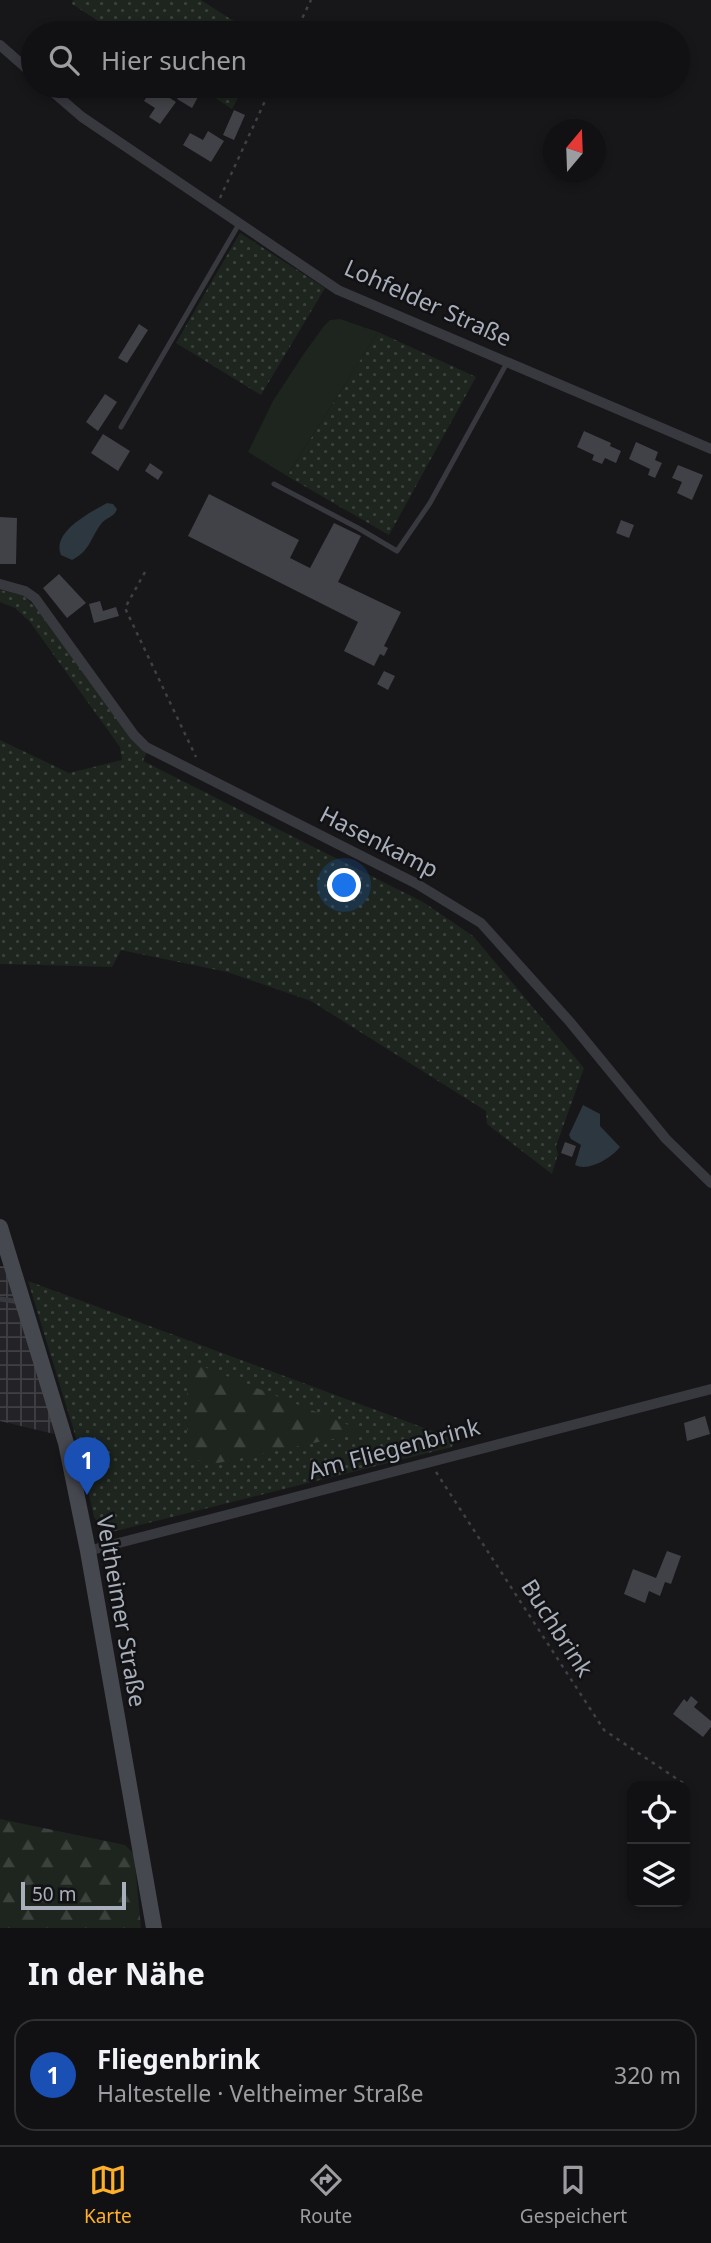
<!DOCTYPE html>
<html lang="de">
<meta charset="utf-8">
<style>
body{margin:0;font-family:"Noto Sans",sans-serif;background:#1e1f22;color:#f1f3f6}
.controls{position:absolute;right:21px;bottom:21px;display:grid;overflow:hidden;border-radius:14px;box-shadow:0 4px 10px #0003}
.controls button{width:63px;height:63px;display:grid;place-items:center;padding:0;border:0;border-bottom:2px solid #303134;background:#111114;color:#f1f3f6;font:35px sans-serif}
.compass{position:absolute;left:543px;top:119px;width:63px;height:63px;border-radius:50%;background:#111114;box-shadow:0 4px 10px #0003;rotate:19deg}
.scale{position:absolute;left:21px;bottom:18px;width:105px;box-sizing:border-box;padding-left:7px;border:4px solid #a8afbb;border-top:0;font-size:19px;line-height:24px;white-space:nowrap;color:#a8afbb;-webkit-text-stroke:5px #121215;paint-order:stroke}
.you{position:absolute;left:345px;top:886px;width:24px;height:24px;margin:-18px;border:5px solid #fff;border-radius:50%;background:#1a73e8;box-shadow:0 0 0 10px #1a73e833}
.badge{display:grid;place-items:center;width:46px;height:46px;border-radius:50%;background:#ffb02a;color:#fff;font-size:23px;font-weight:700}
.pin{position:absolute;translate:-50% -58px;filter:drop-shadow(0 2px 4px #0008)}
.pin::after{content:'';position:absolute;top:37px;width:24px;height:21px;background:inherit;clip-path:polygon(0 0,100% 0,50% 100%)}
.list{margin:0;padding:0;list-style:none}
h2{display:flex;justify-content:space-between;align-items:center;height:91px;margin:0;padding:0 28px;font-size:30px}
h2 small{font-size:23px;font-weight:400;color:#9c9da0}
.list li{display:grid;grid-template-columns:46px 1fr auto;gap:21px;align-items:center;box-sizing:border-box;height:112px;margin:0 14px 14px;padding:0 14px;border:2px solid #303134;border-radius:21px}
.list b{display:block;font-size:26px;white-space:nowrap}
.list p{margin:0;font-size:23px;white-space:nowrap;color:#9c9da0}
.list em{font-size:23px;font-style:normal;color:#9c9da0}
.icon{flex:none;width:38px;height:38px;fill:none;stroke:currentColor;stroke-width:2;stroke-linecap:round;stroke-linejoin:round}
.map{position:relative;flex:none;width:711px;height:1928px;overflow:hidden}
.search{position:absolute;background:#111114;box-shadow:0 4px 10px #0003;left:21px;right:21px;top:21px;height:77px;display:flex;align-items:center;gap:18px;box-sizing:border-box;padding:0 24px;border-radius:38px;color:#9c9da0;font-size:26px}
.sheet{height:217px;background:#111114}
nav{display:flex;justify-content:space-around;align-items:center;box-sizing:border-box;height:98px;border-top:2px solid #303134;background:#111114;font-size:19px;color:#9c9da0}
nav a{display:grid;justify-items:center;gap:4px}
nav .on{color:#ffb02a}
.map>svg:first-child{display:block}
.industrial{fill:url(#industrial-grid)}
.grass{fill:url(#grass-dots)}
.forest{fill:url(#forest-firs)}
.pitch{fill:#1d251e}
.water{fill:#2c373f}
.building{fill:#414247}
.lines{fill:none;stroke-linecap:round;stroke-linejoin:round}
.path{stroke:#3e4046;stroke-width:2.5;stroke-dasharray:3.5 5;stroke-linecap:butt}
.lane{stroke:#38393f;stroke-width:5}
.street{stroke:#38393f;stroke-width:10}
.secondary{stroke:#46484f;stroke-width:16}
.labels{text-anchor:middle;stroke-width:5;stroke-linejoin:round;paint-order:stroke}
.street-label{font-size:23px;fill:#a8afbb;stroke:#121215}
</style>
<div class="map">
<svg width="711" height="1928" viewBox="0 0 711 1928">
<defs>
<pattern id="industrial-grid" width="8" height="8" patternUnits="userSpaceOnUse" patternTransform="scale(1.75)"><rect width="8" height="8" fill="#232327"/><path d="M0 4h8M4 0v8" fill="none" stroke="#404044"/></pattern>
<pattern id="grass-dots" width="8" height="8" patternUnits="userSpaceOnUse" patternTransform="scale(1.75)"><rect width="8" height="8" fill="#1d251e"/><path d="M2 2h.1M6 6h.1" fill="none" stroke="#3b423d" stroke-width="1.8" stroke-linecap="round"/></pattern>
<pattern id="forest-firs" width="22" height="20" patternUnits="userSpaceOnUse" patternTransform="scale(1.75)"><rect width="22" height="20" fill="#1d251e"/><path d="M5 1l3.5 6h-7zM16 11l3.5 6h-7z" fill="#3b423d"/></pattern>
</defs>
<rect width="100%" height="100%" fill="#17171a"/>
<path class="industrial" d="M0 1266 17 1267 54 1434 0 1421Z"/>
<path class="grass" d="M73 0H201L252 33H117L72 4Z
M197 86H244L232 109Z
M240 233 325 288 261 395 176 343Z
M378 332 476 377 389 535 287 476Z
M0 590 23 595 41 613 147 752 143 761 423 902 473 936 584 1068 556 1146 558 1154 552 1174 487 1124 486 1111 311 1001 227 972 121 950 112 967 0 964V740L69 773 122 760 120 747 30 622 15 608 0 602Z
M28 1281 454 1439 452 1447 112 1532 102 1528 94 1517 77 1441Z"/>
<path class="forest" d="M187 1360 366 1432 218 1463 187 1459Z
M0 1819 125 1845 134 1854 141 1928H0Z"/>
<path class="pitch" d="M340 319 378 332 287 476 248 452 273 401 303 355 324 326 330 320Z"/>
<path class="water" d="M107 503 113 504 117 509C114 518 106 517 101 524 90 539 90 551 72 560L61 555C51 532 91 512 107 503Z
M583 1105 600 1114V1126L620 1147C611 1158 589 1172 575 1165L581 1145 571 1139 569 1135Z"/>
<path class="building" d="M184 86 199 95 192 108 177 99Z
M153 87 176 102 160 124 149 117 155 108 144 101Z
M234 110 245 115 234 140 223 135Z
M208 131 224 141 211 162 183 145 190 133 203 140Z
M139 324 148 330 127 363 118 358Z
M105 394 117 402 98 431 86 422Z
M584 431 611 443 610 446 621 451 616 463 605 458 602 464 592 460 594 455 577 447Z
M103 434 130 451 118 471 91 453Z
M636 442 658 452 655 460 662 463 655 478 648 475 650 469 629 459Z
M150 463 163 472 158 480 145 471Z
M678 465 703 475 692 500 677 493 682 482 672 478Z
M209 494 299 540 290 558 310 568 334 523 361 536 338 582 401 612 384 646 388 648 384 656 380 654 374 666 344 651 358 622 188 536Z
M0 517 17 518 16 564H0Z
M621 520 634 525 629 538 616 533Z
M59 574 86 603 67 618 43 588Z
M100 601 103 611 116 607 119 616 94 623 89 604Z
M384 671 395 676 388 690 377 684Z
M565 1142 576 1146 572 1157 561 1153Z
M705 1416 710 1434 687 1441 684 1423Z
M667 1551 681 1556 671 1584 665 1582 660 1596 649 1591 645 1603 624 1594 633 1569 656 1578Z
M691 1696 698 1702 694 1707 711 1721V1727L703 1737 673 1714 684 1699 687 1702Z"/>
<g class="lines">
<path class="path" d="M295 33 311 0
M220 198 272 86
M145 572 125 608 196 757
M436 1472 604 1730 686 1785"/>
<path class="lane" d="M121 427 239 224
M274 484 358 528 397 551 430 503 508 361
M0 1299 20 1302"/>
<path class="street" d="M0 45 33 74
M46 86 82 117 338 290 711 449
M0 584 25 591 35 598 134 735 146 747 417 884 481 923 570 1022 666 1139 711 1183
M88 1551 711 1389"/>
<path class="secondary" d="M0 1227 66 1443 88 1551 154 1928"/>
</g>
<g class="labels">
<g class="street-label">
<text transform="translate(428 303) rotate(24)" y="8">Lohfelder Straße</text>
<text transform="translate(379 842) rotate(27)" y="8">Hasenkamp</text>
<text transform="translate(394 1449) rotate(-15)" y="8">Am Fliegenbrink</text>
<text transform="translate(121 1611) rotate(80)" y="8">Veltheimer Straße</text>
<text transform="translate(557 1628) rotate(57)" y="8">Buchbrink</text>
</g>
</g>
</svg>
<div class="controls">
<button><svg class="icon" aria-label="locate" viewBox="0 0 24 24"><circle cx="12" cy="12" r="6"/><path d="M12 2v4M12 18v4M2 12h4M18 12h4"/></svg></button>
<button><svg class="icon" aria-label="layers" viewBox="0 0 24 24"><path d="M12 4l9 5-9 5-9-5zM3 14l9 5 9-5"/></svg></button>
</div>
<svg class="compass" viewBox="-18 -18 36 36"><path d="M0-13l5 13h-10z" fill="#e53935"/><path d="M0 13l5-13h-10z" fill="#9c9da0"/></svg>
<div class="scale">50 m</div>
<div class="you"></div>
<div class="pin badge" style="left:87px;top:1495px;background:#1a4fb4">1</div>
<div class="search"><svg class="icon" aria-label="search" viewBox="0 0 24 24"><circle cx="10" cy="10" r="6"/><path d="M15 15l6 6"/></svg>Hier suchen</div>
</div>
<section class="sheet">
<h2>In der Nähe<small></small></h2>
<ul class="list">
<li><span class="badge" style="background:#1a4fb4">1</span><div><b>Fliegenbrink</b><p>Haltestelle · Veltheimer Straße</p></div><em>320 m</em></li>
</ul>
</section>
<nav>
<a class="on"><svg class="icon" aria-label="map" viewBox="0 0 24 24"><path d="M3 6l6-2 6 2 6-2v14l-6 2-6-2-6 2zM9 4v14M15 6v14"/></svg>Karte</a>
<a><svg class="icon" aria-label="directions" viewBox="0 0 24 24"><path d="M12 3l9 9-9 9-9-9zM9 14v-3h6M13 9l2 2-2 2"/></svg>Route</a>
<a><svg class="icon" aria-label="saved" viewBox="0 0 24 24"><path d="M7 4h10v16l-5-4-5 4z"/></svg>Gespeichert</a>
</nav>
